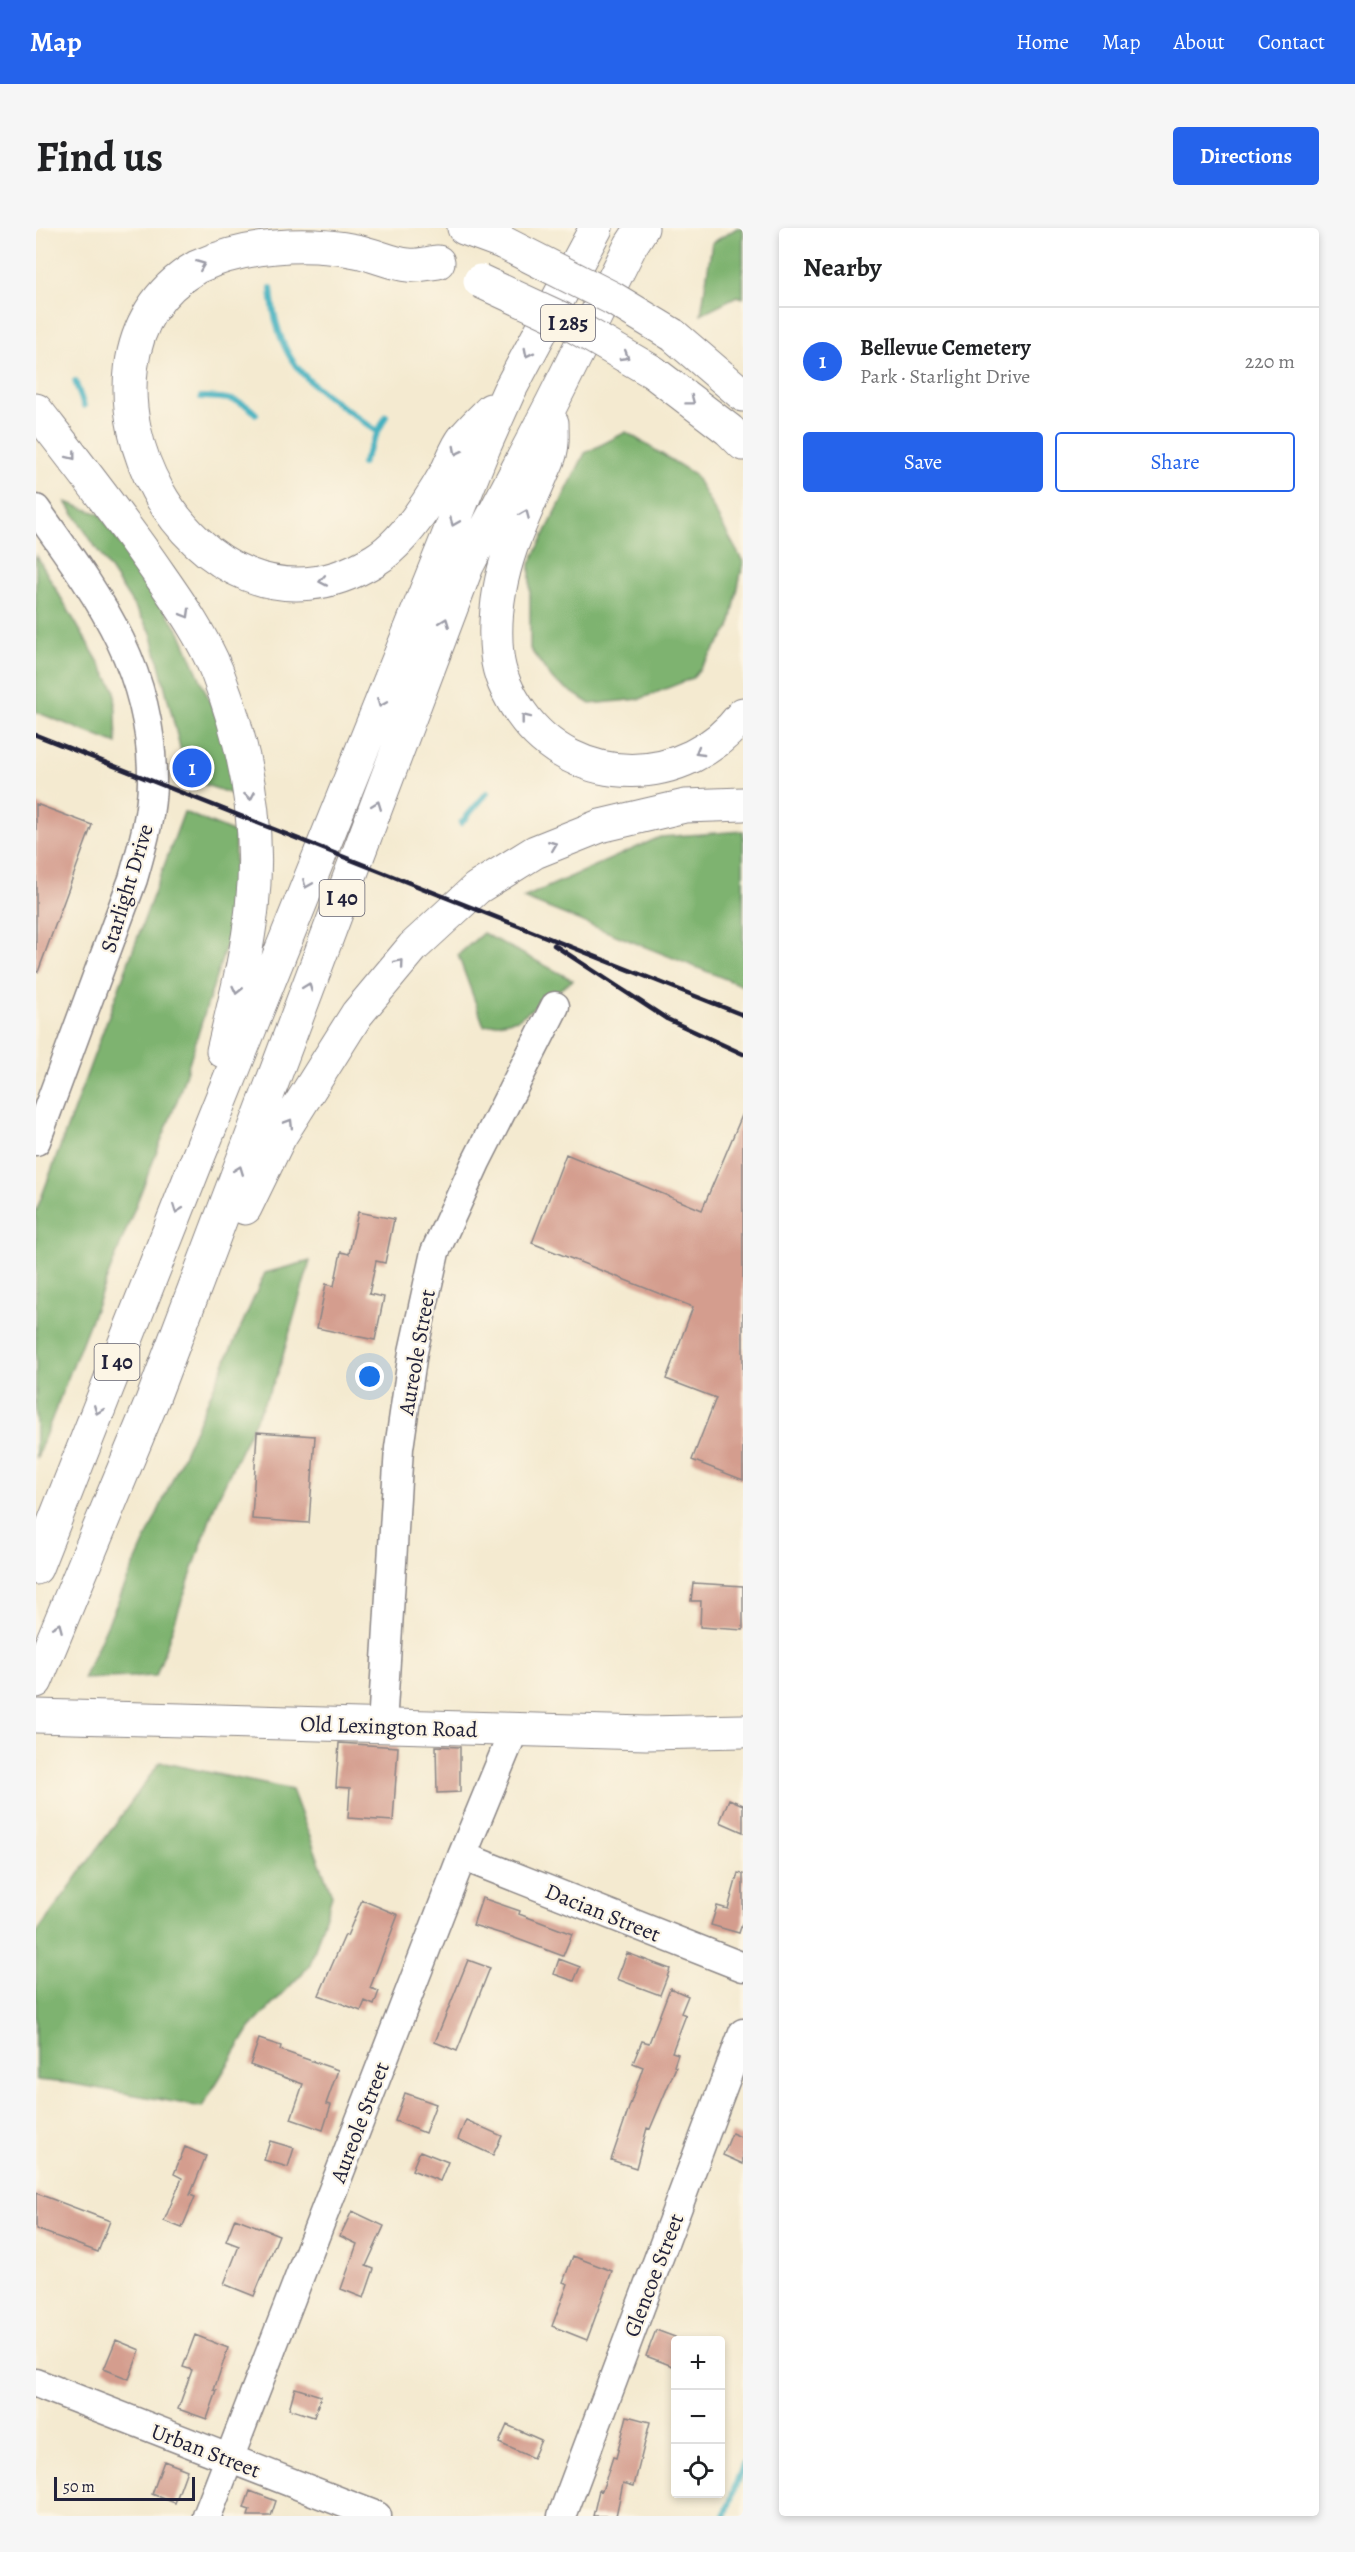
<!DOCTYPE html>
<meta charset="utf-8">
<style>
body{margin:0;font-family:Alegreya,serif;background:#f6f6f6;color:#202124}
.controls{position:absolute;right:18px;bottom:18px;display:grid;overflow:hidden;border-radius:6px;box-shadow:0 3px 9px #0003}
.controls button{width:54px;height:54px;display:grid;place-items:center;padding:0;border:0;border-bottom:2px solid #e0e0e0;background:#fff;color:#202124;font:30px sans-serif}
.scale{position:absolute;left:18px;bottom:15px;width:141px;box-sizing:border-box;padding-left:6px;border:3px solid #22223b;border-top:0;font-size:16px;line-height:21px;white-space:nowrap;color:#22223b;-webkit-text-stroke:4px #fcf5e5;paint-order:stroke}
.you{position:absolute;left:334px;top:1149px;width:21px;height:21px;margin:-15px;border:4px solid #fff;border-radius:50%;background:#1a73e8;box-shadow:0 0 0 9px #1a73e833}
.badge{display:grid;place-items:center;width:39px;height:39px;border-radius:50%;background:#2563eb;color:#fff;font-size:20px;font-weight:700}
.pin{position:absolute;translate:-50% -50%;border:3px solid #fff;box-shadow:0 2px 6px #0006}
.list{margin:0;padding:0;list-style:none}
h2{display:flex;justify-content:space-between;align-items:center;height:78px;margin:0;padding:0 24px;font-size:26px}
h2 small{font-size:20px;font-weight:400;color:#757577}
.list li{display:grid;grid-template-columns:39px 1fr auto;gap:18px;align-items:center;box-sizing:border-box;height:108px;padding:0 24px;border-top:2px solid #e0e0e0}
.list b{display:block;font-size:22px;white-space:nowrap}
.list p{margin:0;font-size:20px;white-space:nowrap;color:#757577}
.list em{font-size:20px;font-style:normal;color:#757577}
.actions{display:flex;gap:12px;padding:18px 24px}
.actions a{flex:1;padding:14px 0;border:2px solid #2563eb;border-radius:6px;text-align:center;font-size:21px;color:#2563eb}
.actions .main{background:#2563eb;color:#fff}
.icon{flex:none;width:33px;height:33px;fill:none;stroke:currentColor;stroke-width:2;stroke-linecap:round;stroke-linejoin:round}
.map{position:relative;flex:none;width:707px;height:2288px;overflow:hidden;border-radius:6px}
header{display:flex;align-items:center;gap:36px;box-sizing:border-box;height:84px;padding:0 30px;background:#2563eb;color:#fff}
header strong{font-size:28px}
nav{display:flex;gap:33px;margin-inline-start:auto;font-size:21px}
.intro{display:flex;align-items:center;justify-content:space-between;box-sizing:border-box;height:144px;padding:0 36px}
h1{margin:0;font-size:42px}
.button{padding:15px 27px;border-radius:6px;background:#2563eb;color:#fff;font-size:21px;font-weight:700}
main{display:flex;gap:36px;padding:0 36px}
aside{flex:1;background:#fff;border-radius:6px;box-shadow:0 3px 9px #0003}
.map>svg:first-child{display:block}
.forest{fill:#7eb36f;stroke:#506a55;stroke-width:1.5}
.lines{fill:none;stroke-linecap:round;stroke-linejoin:round}
.stream{stroke:#43b1c0;stroke-width:6}
.building{fill:#d49d8e}
.minor-casing{stroke:#8b8686;stroke-width:31}
.major-casing{stroke:#8b8686;stroke-width:35}
.highway-casing{stroke:#8b8686;stroke-width:35}
.minor{stroke:#fff;stroke-width:28}
.major{stroke:#fff;stroke-width:33}
.highway{stroke:#fff;stroke-width:33}
.rail{stroke:#22223b;stroke-width:4.5}
.highway-bridge-casing{stroke:#8b8686;stroke-width:35;stroke-linecap:butt}
.highway-bridge{stroke:#fff;stroke-width:33}
.oneway{stroke:#9c9ca7}
.labels{text-anchor:middle;stroke-width:4.5;stroke-linejoin:round;paint-order:stroke}
.shield{fill:#fcf5e5;stroke:#63616e;stroke-width:1.5}
.shield-label{font-size:21px;font-weight:bold;fill:#22223b}
.street-label{font-size:22px;fill:#22223b;stroke:#fcf5e5}
</style>
<header>
<strong>Map</strong>
<nav><a>Home</a><a>Map</a><a>About</a><a>Contact</a></nav>
</header>
<div class="intro"><h1>Find us</h1><a class="button">Directions</a></div>
<main>
<div class="map">
<svg width="707" height="2288" viewBox="0 0 707 2288">
<rect width="100%" height="100%" fill="#fcf5e5"/>
<filter id="ink" filterUnits="userSpaceOnUse"><feTurbulence type="fractalNoise" baseFrequency=".0167" numOctaves="2"/><feDisplacementMap in="SourceGraphic" scale="12" xChannelSelector="R" yChannelSelector="G"/><feConvolveMatrix kernelMatrix="1 2 1 2 8 2 1 2 1" color-interpolation-filters="sRGB"/></filter>
<filter id="wash" filterUnits="userSpaceOnUse"><feTurbulence type="fractalNoise" baseFrequency=".008" numOctaves="4" result="noise"/><feDisplacementMap in="SourceGraphic" scale="24" xChannelSelector="R" yChannelSelector="G"/><feGaussianBlur stdDeviation="1.35" result="paint"/><feColorMatrix in="noise" values="0 0 0 0 0 0 0 0 0 0 0 0 0 0 0 0 0 1.4 0 .05"/><feComposite in="paint" operator="in"/></filter>
<g filter="url(#wash)">
<rect width="100%" height="100%" fill="#f4ead0"/>
<path class="forest" d="M701 0H707V70L701 68 665 86 676 15Z
M590 204 658 246 707 334 694 400 657 450 604 471 554 476 517 452 494 421V336L549 225Z
M30 274 64 286 145 406 189 509 202 568 152 551 115 404Z
M0 327 79 462 81 516 0 484Z
M148 584 199 605 198 692 142 870 0 1231V984Z
M707 603V758L487 670 624 609Z
M447 705 537 752 482 791 448 798 422 727Z
M274 1033 242 1145 180 1274 120 1448 47 1451 229 1045Z
M124 1534 256 1562 296 1667 274 1737 214 1800 166 1879 32 1855 0 1852V1706Z"/>
<g class="lines">
<path class="stream" d="M235 60C241 144 280 159 342 204
M39 153 48 178
M165 169C185 170 205 169 220 186
M326 236 350 188
M425 595 451 565
M689 2288 707 2236"/>
</g>
<g id="blocks">
<path class="building" d="M0 576 56 597 2 744H0Z
M707 885V1252L656 1232 680 1170 630 1151 657 1079 496 1015 530 926 666 982Z
M322 984 358 991 349 1035 340 1033 333 1066 348 1069 339 1112 281 1100 290 1056 298 1058 305 1024 313 1026Z
M221 1204 279 1208 273 1295 216 1291Z
M657 1355 707 1358V1402L664 1399 665 1373H655Z
M303 1515 362 1519 357 1593 312 1590 314 1560 300 1559Z
M400 1518 424 1519V1564L401 1565Z
M693 1571 707 1577V1604L684 1594Z
M702 1645 707 1646V1693L703 1705 675 1697 681 1678 692 1681Z
M446 1670 484 1683 483 1686 536 1706 527 1728 476 1709 437 1697Z
M326 1672 362 1687 334 1760 343 1763 338 1777 329 1773 325 1783 283 1767 309 1707 311 1708Z
M591 1725 634 1741 624 1767 581 1751Z
M523 1731 544 1739 538 1753 518 1746Z
M432 1732 454 1740 421 1823 399 1814Z
M634 1760 652 1768 645 1785 650 1787 636 1824 642 1826 638 1838 640 1839 614 1901 611 1900 600 1940 575 1932 607 1839 597 1835 606 1813 613 1815Z
M223 1811 245 1818 244 1822 302 1842 290 1876 295 1877 287 1902 255 1891 267 1856 214 1837Z
M369 1865 400 1876 389 1905 359 1893Z
M430 1892 466 1908 457 1927 422 1911Z
M696 1905 707 1910V1936L687 1927Z
M234 1913 258 1920 252 1939 228 1932Z
M149 1919 170 1928 154 1967 159 1969 146 2000 128 1993 146 1950 138 1946Z
M384 1923 412 1934 404 1953 376 1942Z
M0 1965 74 1993 62 2024 0 2001Z
M316 1983 348 1998 330 2038 338 2041 328 2070 305 2061 321 2016 304 2008Z
M199 1990 243 2007 218 2068 188 2056 203 2018 190 2013Z
M537 2028 576 2043 551 2112 516 2098 532 2056 527 2054Z
M620 2102 639 2109V2139L610 2128Z
M159 2107 192 2120 178 2162 181 2163 171 2191 142 2181 156 2142 147 2139Z
M80 2112 104 2122 93 2151 68 2141Z
M259 2160 285 2168 278 2189 253 2181Z
M591 2188 614 2194 598 2258 587 2255 580 2288H557L563 2262 566 2263 577 2229 580 2230Z
M471 2197 505 2212 497 2230 463 2215Z
M128 2233 151 2242 139 2275 116 2266Z
M214 2263 240 2273 235 2288H212L214 2282 208 2280Z"/>
</g>
</g>
<g filter="url(#ink)">
<use href="#blocks" fill-opacity="0" stroke="#8b8686" stroke-width="1.5"/>
<g class="lines">
<defs>
<path id="minor" d="M0 281C62 368 117 440 116 553 116 586 106 619 97 651L0 913
M346 1498 363 1220 377 1124 399 1024 440 934 519 778
M426 1628 707 1739
M0 2155 341 2288
M171 2288 426 1628 478 1502
M526 2288 707 1805"/>
<path id="major" d="M0 1488 610 1505 707 1503"/>
<path id="highway" d="M428 0 466 14
M402 34C392 35 382 38 372 37 357 36 337 26 320 23 269 13 209 17 161 39 0 132 157 444 339 332 367 315 394 273 410 245 416 234 420 220 428 210 436 200 446 191 455 182
M637 107 707 167
M617 144 693 202 707 216
M0 182C42 236 84 289 123 346 144 376 167 409 181 444 210 519 225 599 216 680 211 728 198 776 187 823
M516 195C516 204 517 214 515 222 514 231 508 240 505 248 495 271 484 295 475 319 463 354 457 390 461 427 463 448 473 468 485 485 539 562 651 561 707 486
M209 980 243 910 321 786 377 719 441 660 499 624 564 598 649 578 707 576
M0 1340 163 927 448 219 473 163 560 0
M0 1453 116 1173 431 338 516 175 595 17 606 0"/>
</defs>
<use href="#minor" class="minor-casing"/>
<use href="#major" class="major-casing"/>
<use href="#highway" class="highway-casing"/>
<use href="#minor" class="minor"/>
<use href="#major" class="major"/>
<use href="#highway" class="highway"/>
<path class="rail" d="M0 507 707 787
M518 717 631 791 707 826"/>
<defs>
<path id="highway-bridge" d="M466 14 576 70 637 107
M444 53 526 91 617 144"/>
</defs>
<use href="#highway-bridge" class="highway-bridge-casing"/>
<use href="#highway-bridge" class="highway-bridge"/>
</g>
<defs><path id="oneway-chevron" d="M-2-3.5L2.5 0L-2 3.5" fill="none" stroke-width="1.6" stroke-linecap="round" stroke-linejoin="round" transform="scale(1.5)"/></defs>
<g class="oneway">
<use href="#oneway-chevron" transform="translate(165 37) rotate(-22)"/>
<use href="#oneway-chevron" transform="translate(492 125) rotate(117)"/>
<use href="#oneway-chevron" transform="translate(589 128) rotate(31)"/>
<use href="#oneway-chevron" transform="translate(655 173) rotate(37)"/>
<use href="#oneway-chevron" transform="translate(421 223) rotate(117)"/>
<use href="#oneway-chevron" transform="translate(36 228) rotate(52)"/>
<use href="#oneway-chevron" transform="translate(489 286) rotate(-67)"/>
<use href="#oneway-chevron" transform="translate(418 294) rotate(112)"/>
<use href="#oneway-chevron" transform="translate(287 353) rotate(169)"/>
<use href="#oneway-chevron" transform="translate(150 386) rotate(60)"/>
<use href="#oneway-chevron" transform="translate(409 394) rotate(-69)"/>
<use href="#oneway-chevron" transform="translate(345 475) rotate(112)"/>
<use href="#oneway-chevron" transform="translate(489 490) rotate(-128)"/>
<use href="#oneway-chevron" transform="translate(663 524) rotate(150)"/>
<use href="#oneway-chevron" transform="translate(214 568) rotate(80)"/>
<use href="#oneway-chevron" transform="translate(341 577) rotate(-69)"/>
<use href="#oneway-chevron" transform="translate(517 617) rotate(-22)"/>
<use href="#oneway-chevron" transform="translate(271 656) rotate(112)"/>
<use href="#oneway-chevron" transform="translate(364 735) rotate(-50)"/>
<use href="#oneway-chevron" transform="translate(272 759) rotate(-69)"/>
<use href="#oneway-chevron" transform="translate(201 762) rotate(103)"/>
<use href="#oneway-chevron" transform="translate(253 895) rotate(-58)"/>
<use href="#oneway-chevron" transform="translate(203 942) rotate(-69)"/>
<use href="#oneway-chevron" transform="translate(141 981) rotate(111)"/>
<use href="#oneway-chevron" transform="translate(62 1182) rotate(111)"/>
<use href="#oneway-chevron" transform="translate(22 1399) rotate(-67)"/>
</g>
</g>
<g class="labels">
<g class="shield">
<rect x="505" y="77" width="54" height="36" rx="4.5"/>
<rect x="283.5" y="652" width="45" height="36" rx="4.5"/>
<rect x="58.5" y="1116" width="45" height="36" rx="4.5"/>
</g>
<g class="shield-label">
<text x="532" y="102">I 285</text>
<text x="306" y="677">I 40</text>
<text x="81" y="1141">I 40</text>
</g>
<g class="street-label">
<text transform="translate(90 660) rotate(-73)" y="8">Starlight Drive</text>
<text transform="translate(380 1124) rotate(-80)" y="8">Aureole Street</text>
<text transform="translate(353 1498) rotate(2)" y="8">Old Lexington Road</text>
<text transform="translate(567 1684) rotate(22)" y="8">Dacian Street</text>
<text transform="translate(323 1894) rotate(-69)" y="8">Aureole Street</text>
<text transform="translate(617 2047) rotate(-69)" y="8">Glencoe Street</text>
<text transform="translate(170 2222) rotate(21)" y="8">Urban Street</text>
</g>
</g>
</svg>
<div class="controls">
<button>+</button>
<button>−</button>
<button><svg class="icon" aria-label="locate" viewBox="0 0 24 24"><circle cx="12" cy="12" r="6"/><path d="M12 2v4M12 18v4M2 12h4M18 12h4"/></svg></button>
</div>
<div class="scale">50 m</div>
<div class="you"></div>
<div class="pin badge" style="left:156px;top:540px">1</div>
</div>
<aside>
<h2>Nearby<small></small></h2>
<ul class="list">
<li><span class="badge">1</span><div><b>Bellevue Cemetery</b><p>Park · Starlight Drive</p></div><em>220 m</em></li>
</ul>
<div class="actions"><a class="main">Save</a><a>Share</a></div>
</aside>
</main>
